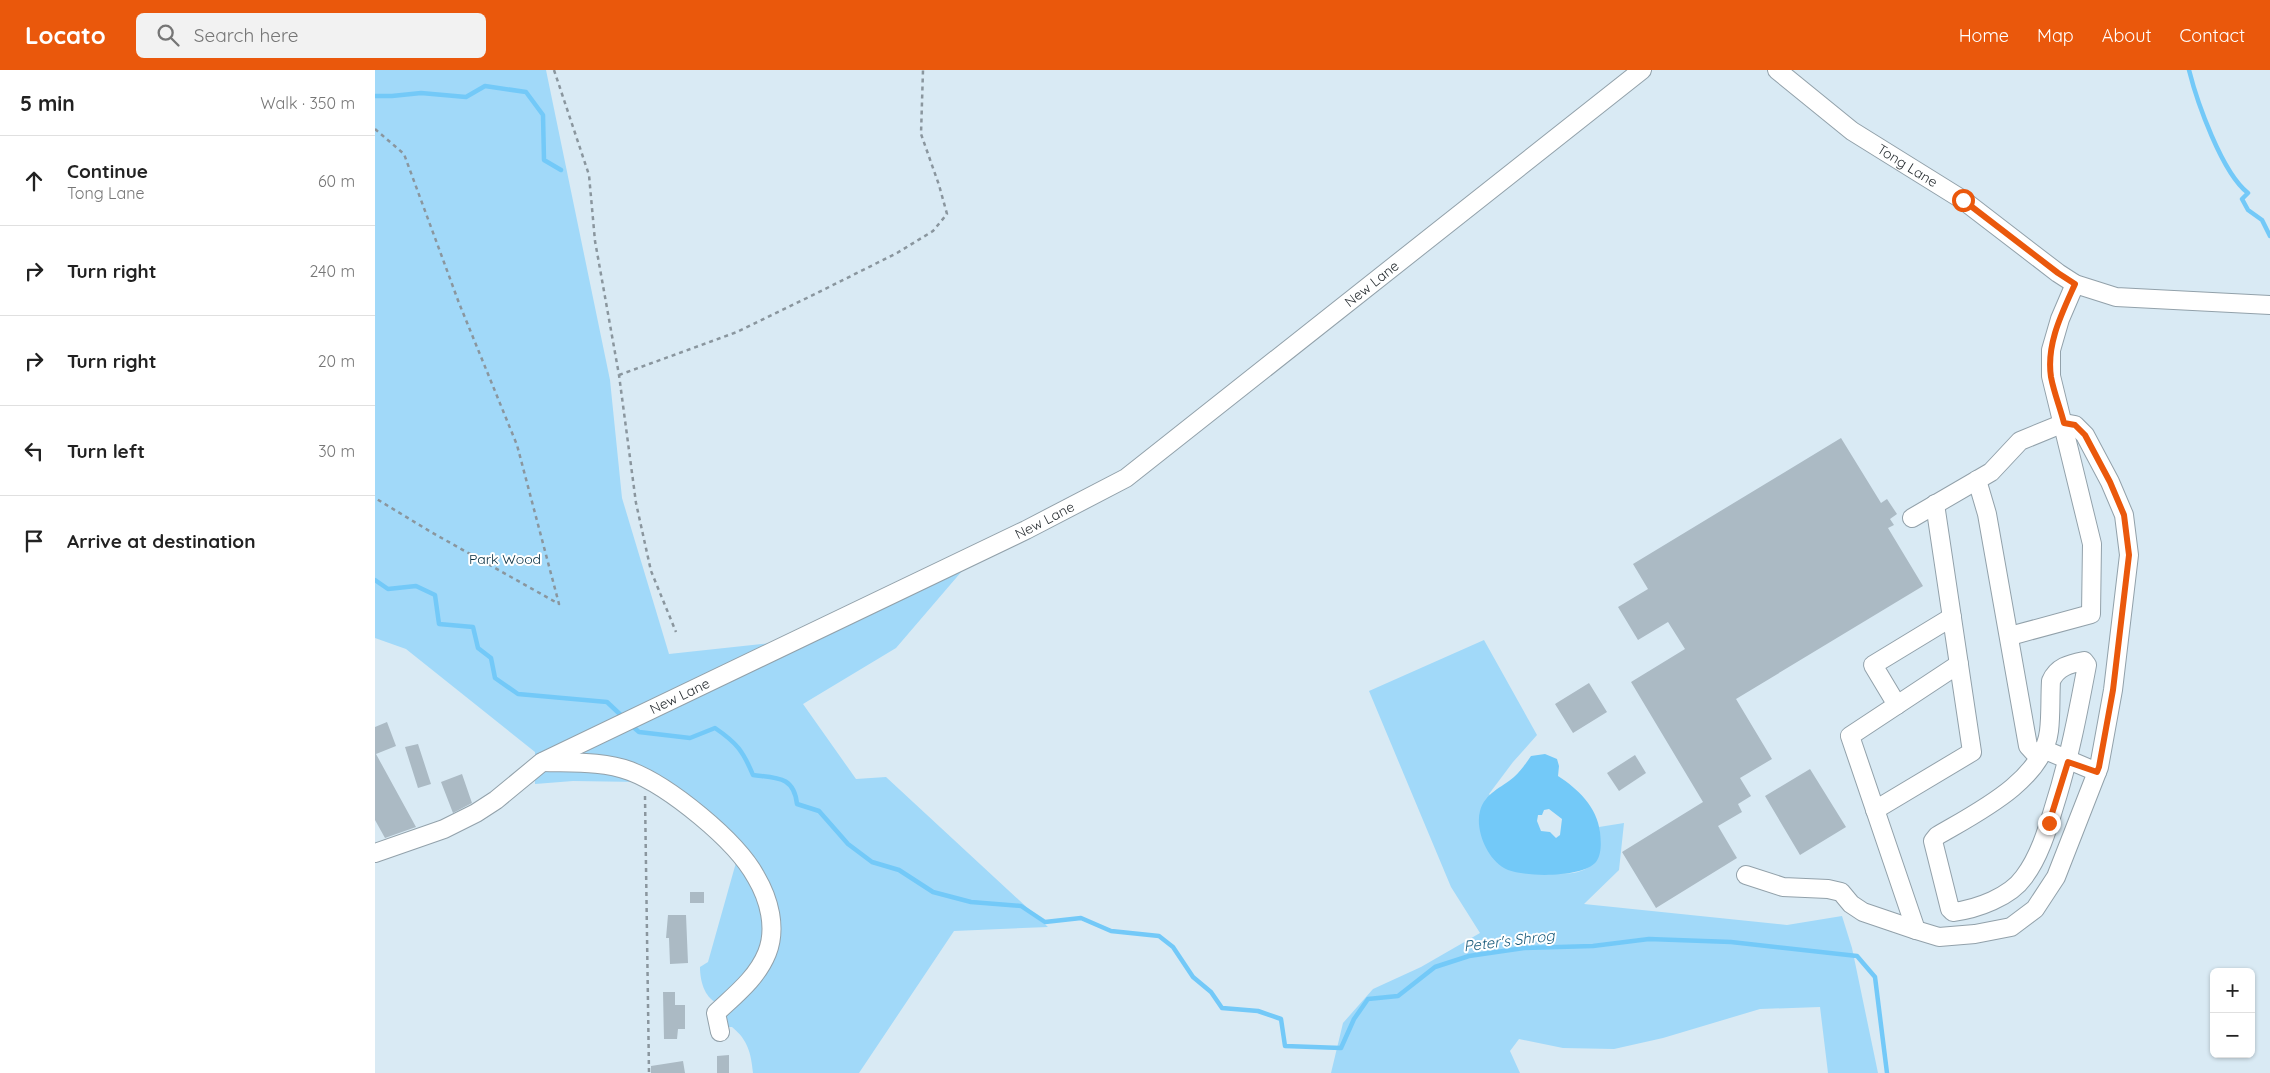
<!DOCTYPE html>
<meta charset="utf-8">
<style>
body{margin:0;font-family:Quicksand,sans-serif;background:#f2f2f2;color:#222}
.controls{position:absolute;right:15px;bottom:15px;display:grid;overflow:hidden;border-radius:8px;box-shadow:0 1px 4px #0004}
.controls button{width:45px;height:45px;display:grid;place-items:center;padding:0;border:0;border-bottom:1px solid #e0e0e0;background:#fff;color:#222;font:25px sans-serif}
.stop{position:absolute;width:15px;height:15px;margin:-11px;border:4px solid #ea580c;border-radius:50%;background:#fff}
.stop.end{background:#ea580c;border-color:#fff;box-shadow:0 1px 5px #0008}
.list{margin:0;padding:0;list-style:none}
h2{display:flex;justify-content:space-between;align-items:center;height:65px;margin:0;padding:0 20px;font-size:21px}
h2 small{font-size:16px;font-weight:400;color:#767676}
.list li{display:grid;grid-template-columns:32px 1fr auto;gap:15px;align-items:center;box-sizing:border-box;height:90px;padding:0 20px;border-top:1px solid #e0e0e0}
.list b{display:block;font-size:19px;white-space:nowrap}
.list p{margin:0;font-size:16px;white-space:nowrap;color:#767676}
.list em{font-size:16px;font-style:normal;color:#767676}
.icon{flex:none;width:28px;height:28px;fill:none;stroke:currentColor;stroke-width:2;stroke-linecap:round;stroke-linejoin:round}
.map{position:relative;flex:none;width:1895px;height:1003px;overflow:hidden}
header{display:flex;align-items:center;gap:30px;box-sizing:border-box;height:70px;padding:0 25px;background:#ea580c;color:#fff}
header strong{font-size:24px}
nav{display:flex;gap:28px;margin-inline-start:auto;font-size:18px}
.search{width:350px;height:45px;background:#f2f2f2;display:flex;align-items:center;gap:12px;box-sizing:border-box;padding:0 18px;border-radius:8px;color:#767676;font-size:19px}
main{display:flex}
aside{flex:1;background:#fff}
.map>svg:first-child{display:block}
.green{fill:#a1d9f9}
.water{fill:#73c9f8;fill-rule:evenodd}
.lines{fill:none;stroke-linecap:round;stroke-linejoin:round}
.stream{stroke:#73c9f8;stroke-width:4.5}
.building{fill:#abbac4}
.minor-casing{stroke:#92a1aa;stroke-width:20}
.path{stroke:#8a969e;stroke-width:2.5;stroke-dasharray:4 4;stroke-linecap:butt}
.minor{stroke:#fff;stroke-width:18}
.route{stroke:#ea580c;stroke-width:6}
.labels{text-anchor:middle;stroke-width:4;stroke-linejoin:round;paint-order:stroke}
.street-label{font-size:14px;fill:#282e32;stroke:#fff}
.park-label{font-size:14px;fill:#062e41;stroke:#fff}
.water-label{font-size:15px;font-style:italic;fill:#1a5c7c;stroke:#fff}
</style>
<header>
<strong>Locato</strong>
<div class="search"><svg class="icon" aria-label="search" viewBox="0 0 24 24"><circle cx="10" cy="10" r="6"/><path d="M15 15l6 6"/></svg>Search here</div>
<nav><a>Home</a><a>Map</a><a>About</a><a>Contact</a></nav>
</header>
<main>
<aside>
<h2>5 min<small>Walk · 350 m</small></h2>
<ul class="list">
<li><svg class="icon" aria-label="ahead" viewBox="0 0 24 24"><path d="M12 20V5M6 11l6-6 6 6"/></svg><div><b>Continue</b><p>Tong Lane</p></div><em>60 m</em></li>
<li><svg class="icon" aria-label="right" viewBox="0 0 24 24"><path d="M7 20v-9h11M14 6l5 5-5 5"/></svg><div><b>Turn right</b></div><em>240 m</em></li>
<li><svg class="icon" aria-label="right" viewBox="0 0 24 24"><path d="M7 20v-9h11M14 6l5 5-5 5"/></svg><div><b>Turn right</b></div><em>20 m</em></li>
<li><svg class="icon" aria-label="left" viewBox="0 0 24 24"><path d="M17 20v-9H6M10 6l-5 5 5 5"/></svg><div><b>Turn left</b></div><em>30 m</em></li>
<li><svg class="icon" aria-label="arrive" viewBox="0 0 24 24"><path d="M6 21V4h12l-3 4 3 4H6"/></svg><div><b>Arrive at destination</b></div></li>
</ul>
</aside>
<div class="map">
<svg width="1895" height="1003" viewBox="0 0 1895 1003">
<rect width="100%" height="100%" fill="#d9eaf4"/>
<path class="green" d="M0 0H171L235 310 247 428 294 584 397 573 403 585 587 501 521 578 428 634 481 709 511 707 673 857 579 861 484 1003H378C376 983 373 970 357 957H349L345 953 400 858 361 772 264 712 198 711 160 714V682L31 579 0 568Z
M1109 570 1162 665 1138 692 1114 724 1179 804C1216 805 1228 793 1224 757L1249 753 1244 800 1209 834 1412 855 1467 846 1477 878 1503 1003H1453L1445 937 1385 939 1288 968 1239 979 1188 978 1144 969 1135 981 1145 1003H956L968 953 998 919 1046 897 1105 863 1076 817 994 621Z
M362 789 390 837 386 888 342 933C329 927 325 910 325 897L333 892Z"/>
<path class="water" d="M1170 684 1182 689 1184 696 1183 706C1203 719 1222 737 1225 762 1226 772 1227 784 1221 792 1208 808 1146 808 1129 798 1112 788 1100 760 1105 741 1110 723 1126 718 1139 707 1146 701 1151 693 1156 686ZM1174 739 1187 749 1185 765 1181 768 1175 762 1166 761 1162 751 1163 745H1167L1169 740Z"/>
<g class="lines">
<path class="stream" d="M1814 0C1822 32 1847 103 1873 123L1867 129 1873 140 1887 150 1895 166
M0 26H17L46 23 91 27 110 16 151 22 168 45 169 90 186 100
M0 510 13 519 41 516 60 525 64 554 98 557 103 578 116 588 120 608 143 624 232 632 249 648
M256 655 264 662 315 668 340 658C362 673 368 681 378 705 402 708 419 706 422 734L444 741 473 774 497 792 524 800 558 822 596 832 646 836 670 852 706 848 736 861 784 866 798 877 818 907 836 922 847 938 883 941 906 949 910 976 966 978 979 949 993 929 1023 926 1060 897 1094 886 1149 878 1218 876 1274 869 1356 872 1482 886 1500 907 1512 1003"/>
</g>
<path class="building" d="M1466 368 1506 433 1512 429 1522 444 1515 449 1519 455 1513 458 1548 516 1361 629 1397 689 1365 708 1376 726 1363 734 1367 742 1343 756 1362 788 1281 838 1247 782 1328 732 1256 612 1310 579 1293 552 1263 570 1243 537 1273 519 1258 494Z
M1214 613 1232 642 1198 663 1180 634Z
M12 652 21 676 1 684 41 757 10 768 0 750V657Z
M43 674 56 714 43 718 30 677Z
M1260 685 1271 703 1244 721 1232 703Z
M1435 699 1471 757 1425 785 1390 726Z
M87 704 97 733 78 743 66 712Z
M315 822H329V833H315Z
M293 845H311L313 893 295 894 294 868H291Z
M288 922H300V935H310V959H303L302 969H289Z
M354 985V1003H342V986Z
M308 991 310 1003H276V996Z"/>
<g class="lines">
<defs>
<g id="minor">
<path id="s1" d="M1402 0 1477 61 1588 130 1683 203 1700 214 1741 227 1895 235"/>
<path d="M1602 410 1612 444 1653 676 1663 687"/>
<path d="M1537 448 1616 402 1645 371 1689 353 1700 355 1710 365 1735 412 1749 445 1754 485 1738 620 1724 697 1681 807 1660 839 1636 857 1600 864 1564 867 1541 860 1475 666 1584 594"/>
<path d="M1635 566 1716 544 1717 474 1676 306V280L1685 249 1700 214"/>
<path d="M1709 591 1712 595C1703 643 1694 690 1679 737 1672 761 1664 787 1649 807 1635 827 1602 839 1578 842L1575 839 1558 771 1562 766C1599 744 1668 711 1674 661 1676 645 1675 628 1676 611 1682 597 1694 594 1709 591Z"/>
<path d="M1522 635 1498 595 1577 547"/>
<path d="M1668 679 1722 702"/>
<path d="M168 692C197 693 228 691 255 701 294 716 361 770 381 807 394 829 402 858 392 883 382 908 360 925 341 943L345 962"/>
<path d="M1500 740 1597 682 1560 434"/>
<path id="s2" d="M0 783 69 759 101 743 121 730 167 692 651 460 751 408 1267 0"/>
<path d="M1371 805 1408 817 1453 819 1466 822 1476 834 1488 842 1541 860"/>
</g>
</defs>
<use href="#minor" class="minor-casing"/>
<path class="path" d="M179 0 214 105 220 171 244 305 261 433 276 501 301 562
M0 59 29 84 84 233 142 375 184 534 56 462 0 428
M244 305 362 262 432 228 522 183 558 161 572 144 564 115 546 64 548 0
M270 726 274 1003"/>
<use href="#minor" class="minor"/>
</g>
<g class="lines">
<path class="route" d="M1588 130 1683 203 1700 214C1687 243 1671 274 1676 307 1679 323 1685 337 1689 353L1700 355 1710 365 1735 412 1749 445 1754 485 1738 620 1724 697 1722 702 1693 692 1674 753"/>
</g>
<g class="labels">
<g class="street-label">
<text dy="5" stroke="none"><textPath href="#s1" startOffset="162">Tong Lane</textPath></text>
<text dy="5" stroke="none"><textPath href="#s2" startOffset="1155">New Lane</textPath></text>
<text dy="5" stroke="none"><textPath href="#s2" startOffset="750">New Lane</textPath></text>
<text dy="5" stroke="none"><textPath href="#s2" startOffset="345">New Lane</textPath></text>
</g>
<g class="park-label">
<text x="130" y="494">Park Wood</text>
</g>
<g class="water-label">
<text transform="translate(1134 871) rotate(-7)" y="5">Peter's Shrog</text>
</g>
</g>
</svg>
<div class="controls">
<button>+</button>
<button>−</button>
</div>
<div class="stop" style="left:1588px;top:130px"></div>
<div class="stop end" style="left:1674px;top:753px"></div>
</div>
</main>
